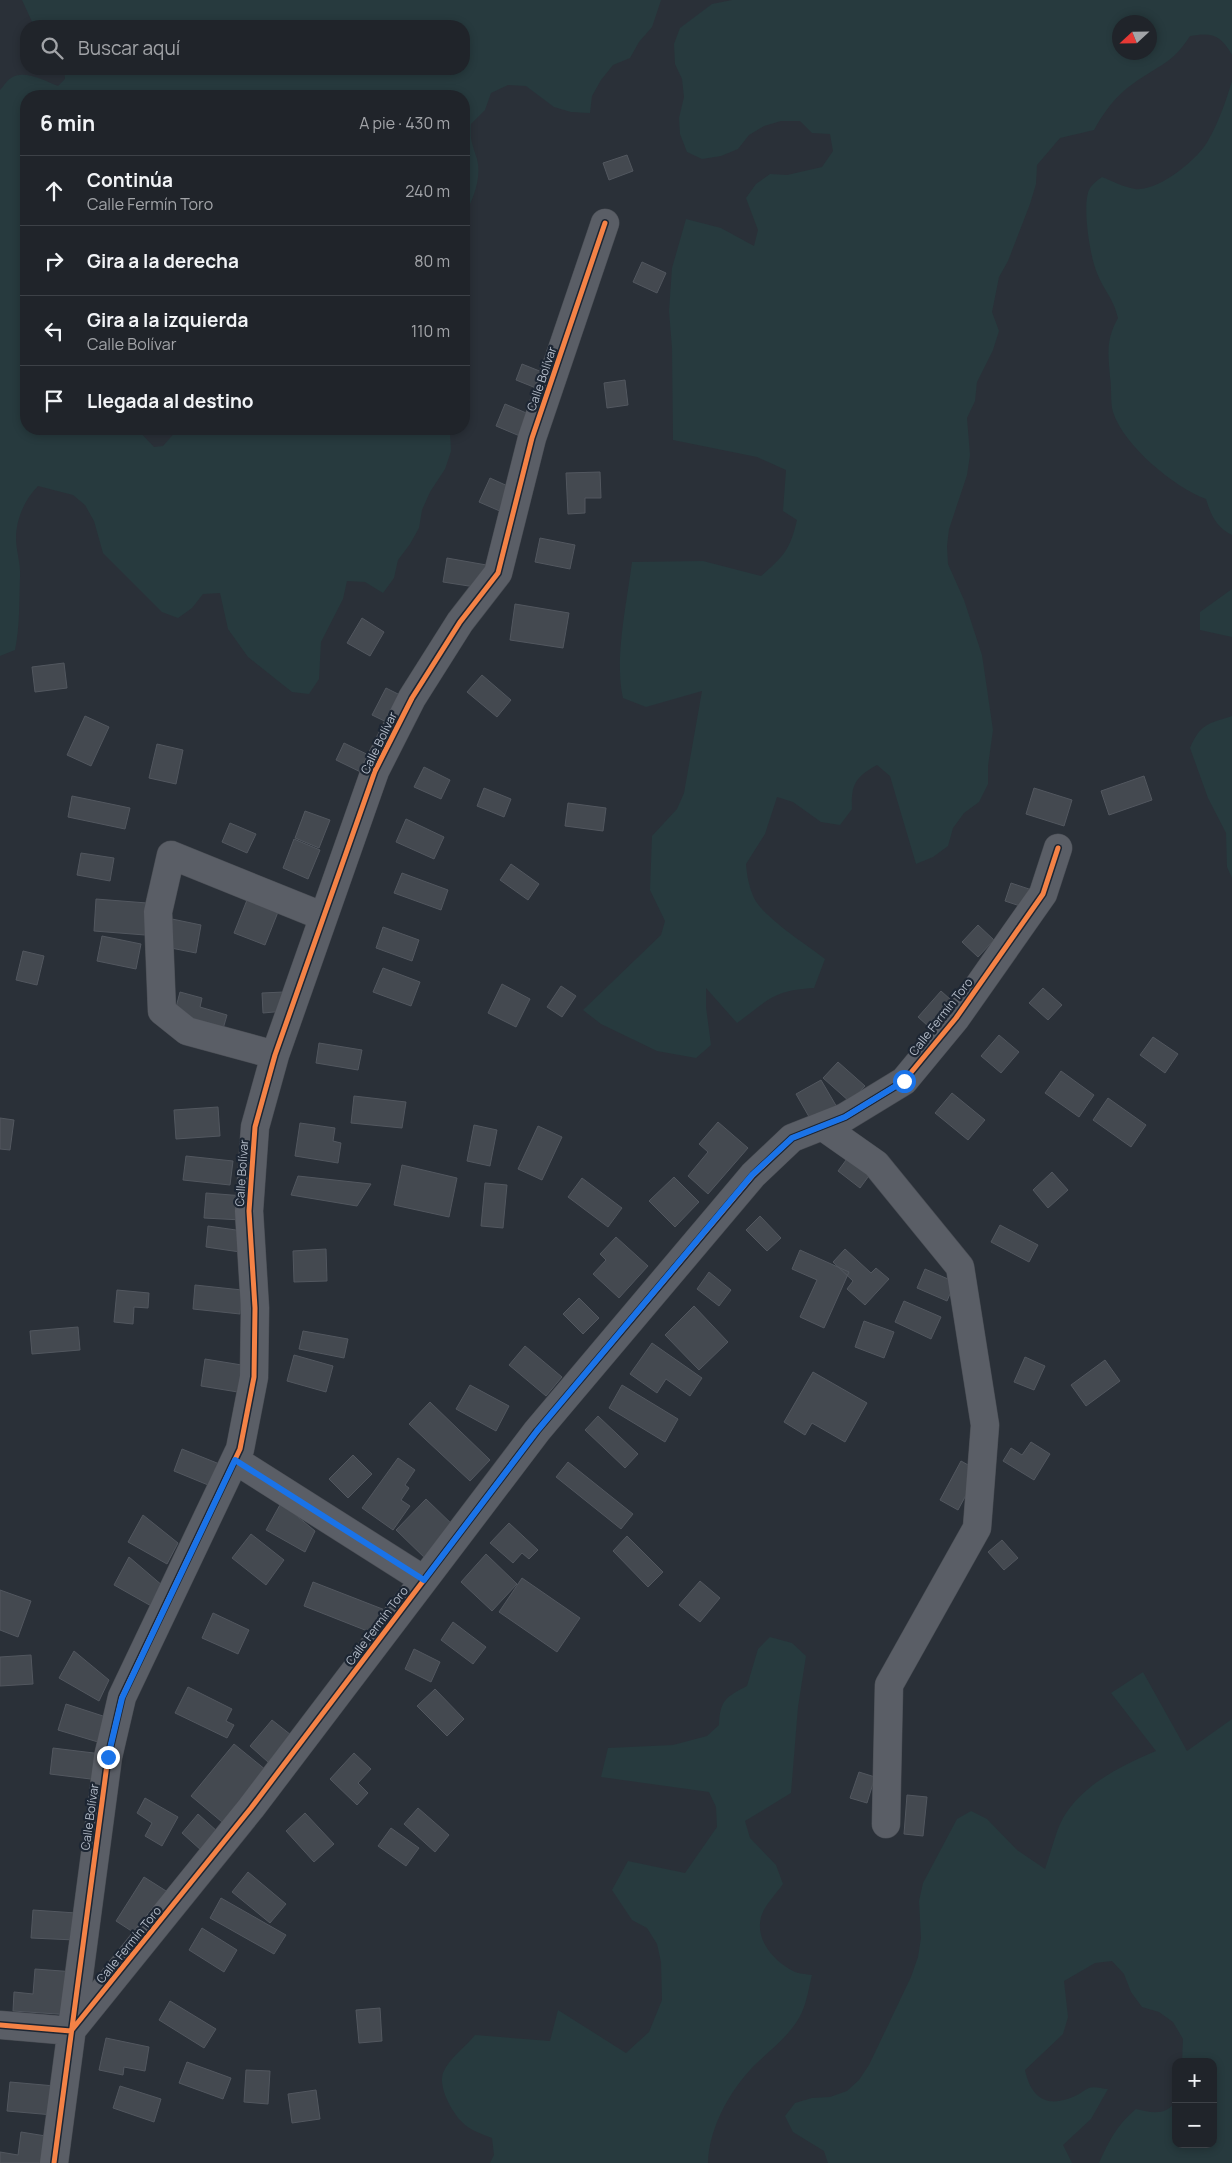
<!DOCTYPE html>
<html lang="es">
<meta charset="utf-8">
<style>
body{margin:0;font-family:Manrope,sans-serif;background:#282c32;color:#f1f3f6}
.controls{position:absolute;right:15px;bottom:15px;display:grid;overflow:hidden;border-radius:10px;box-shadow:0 2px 8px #0003}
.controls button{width:45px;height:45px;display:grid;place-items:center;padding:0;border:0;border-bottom:1px solid #3d4147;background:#20242a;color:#f1f3f6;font:25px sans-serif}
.compass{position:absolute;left:1112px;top:15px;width:45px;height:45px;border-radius:50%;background:#20242a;box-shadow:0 2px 8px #0003;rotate:248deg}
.stop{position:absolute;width:15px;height:15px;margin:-11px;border:4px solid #1a73e8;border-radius:50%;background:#fff}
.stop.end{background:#1a73e8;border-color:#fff;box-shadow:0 1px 5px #0008}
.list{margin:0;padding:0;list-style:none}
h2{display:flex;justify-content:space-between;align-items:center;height:65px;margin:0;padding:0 20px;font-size:21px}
h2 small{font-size:16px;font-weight:400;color:#a2a4a8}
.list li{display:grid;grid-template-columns:32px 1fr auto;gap:15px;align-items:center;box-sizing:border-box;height:70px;padding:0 20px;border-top:1px solid #3d4147}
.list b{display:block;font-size:19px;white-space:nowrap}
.list p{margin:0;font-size:16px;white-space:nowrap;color:#a2a4a8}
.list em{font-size:16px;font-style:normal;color:#a2a4a8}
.icon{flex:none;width:28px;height:28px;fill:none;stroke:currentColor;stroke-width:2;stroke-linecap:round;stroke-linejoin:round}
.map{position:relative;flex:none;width:1232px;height:2163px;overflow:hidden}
.search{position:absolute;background:#20242a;box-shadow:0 2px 8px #0003;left:20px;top:20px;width:450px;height:55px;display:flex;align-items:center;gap:12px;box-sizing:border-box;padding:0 18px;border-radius:20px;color:#a2a4a8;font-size:19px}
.panel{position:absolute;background:#20242a;box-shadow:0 2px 8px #0003;left:20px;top:90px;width:450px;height:345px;border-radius:20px}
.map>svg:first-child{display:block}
.green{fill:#273a3e;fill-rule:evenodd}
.building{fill:#444950;stroke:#52575f}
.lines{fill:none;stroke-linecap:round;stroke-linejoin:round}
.minor-casing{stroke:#484c53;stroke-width:29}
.minor{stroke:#5a5e66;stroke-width:28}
.cycleway-casing{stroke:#1d2633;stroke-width:8}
.cycleway{stroke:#f48246;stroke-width:5}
.route{stroke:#1a73e8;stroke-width:6}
.labels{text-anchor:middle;stroke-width:4.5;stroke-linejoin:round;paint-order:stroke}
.street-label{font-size:12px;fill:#b4bcc9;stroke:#1d2633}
</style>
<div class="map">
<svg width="1232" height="2163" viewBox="0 0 1232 2163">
<rect width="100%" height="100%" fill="#2a3038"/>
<path class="green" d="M22 0H661L652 27 639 42 630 58 613 65 601 80 592 96 590 113 571 112 554 107 526 86 508 85 491 93 485 110 471 124C470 141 472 143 477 159 482 178 473 200 464 216V96H26V429H137L154 447 163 446 178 429H447L450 432 451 451 445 469 430 492 422 510 419 528 410 544 398 560 394 578 383 593 365 582 347 581 343 599 321 642 319 679 309 694 292 692 248 657 228 629 220 593 203 594 192 608 178 618 162 612 103 553 94 521 85 505 73 495 38 486C25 499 16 519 16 538 16 551 21 564 20 577 19 602 20 625 15 650L0 656V90C3 87 7 80 11 78 24 69 45 81 58 86L65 79 64 69H464V26H34Z
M732 0H1232V55C1221 35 1212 32 1190 36 1172 64 1159 65 1134 83 1116 95 1104 112 1094 130L1060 138 1037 165 1036 184 1030 204 1008 261 999 277 992 312 999 331 993 350 977 382 975 401 967 418 970 455 967 475 949 529 947 546 948 564 964 600 982 655 993 730 988 766V784L979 802 964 813 953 828 948 846 933 857 916 864 890 776 877 765C855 777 851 785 852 809L840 825 821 822 793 802 777 797 765 834 746 864C747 876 749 887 754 898 764 918 807 945 825 959L814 988C774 990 768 1000 737 1023L706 988V1007L711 1045 696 1058 657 1051 601 1024 583 1010 661 935 665 921 650 890 652 836 677 809 684 793 702 691 646 707 623 698C614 660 627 602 632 562L703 561 761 576C784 556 790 550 797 520L783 511 786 470 757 457 673 440 672 348 669 311 672 268 686 219 721 228 754 246 758 230 746 198 756 184 770 174 787 175 822 167 833 151 830 134 812 133 800 121H781L764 126 749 135 738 149 721 156 702 159 687 152 680 134 679 118 684 97 682 79 675 64 674 44 680 28 712 4ZM1120 22H1150V52H1120Z
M1232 81V535C1216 527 1211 515 1206 499 1174 487 1124 446 1113 412 1110 402 1112 388 1110 377 1108 352 1106 340 1118 318 1113 297 1104 291 1097 273 1090 257 1082 206 1089 190 1091 185 1098 180 1102 177 1112 181 1123 187 1135 189 1158 192 1199 159 1209 139 1219 121 1226 101 1232 81Z
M1232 589V637L1200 630V612Z
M1232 716V878L1227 867 1226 833 1208 798 1190 748C1201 723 1208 724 1232 716Z
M770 1637 792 1643 806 1656 798 1707 791 1793 745 1821 750 1838 776 1865 783 1884C776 1894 764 1906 761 1917 755 1940 774 1961 793 1971 798 1974 806 1974 812 1975 809 1987 807 2001 802 2012 794 2031 774 2047 759 2061 732 2086 709 2126 708 2163H490L494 2155 492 2138C482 2134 469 2130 462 2122 452 2112 438 2087 443 2073 449 2058 465 2048 475 2035L550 2041 558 2010 626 2053 649 2032 662 2000 661 1962 657 1944 647 1928 632 1920 612 1890 628 1861 685 1873 717 1827 716 1807 709 1792 601 1777 608 1748 673 1745 707 1736 719 1725C720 1700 726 1697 747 1686L758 1649Z
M1143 1672 1187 1751 1232 1719V2163H1099C1109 2141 1117 2125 1136 2109 1152 2113 1166 2116 1176 2101V2144H1213V2062H1182L1183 2039 1173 2022 1159 2012 1142 2007 1131 1992 1124 1974 1112 1961 1095 1963 1064 1981 1068 2017 1063 2034 1025 2070C1031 2098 1047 2109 1075 2096 1080 2094 1084 2090 1089 2088 1094 2086 1102 2089 1108 2089L1091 2119 1063 2145 1072 2163H828L824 2151 793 2132 785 2116 795 2103 812 2098 830 2097 847 2091 859 2080 869 2065 911 1977 918 1957 921 1938 919 1901 923 1883 957 1819 971 1811 987 1819 1017 1850 1045 1869C1051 1853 1055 1833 1063 1818 1083 1784 1121 1766 1156 1751L1111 1693Z"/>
<path class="building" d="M627 155 633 171 609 180 603 163Z
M642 262 666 273 657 293 633 282Z
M522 364 542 372 536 388 516 380Z
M625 380 628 405 607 408 604 383Z
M505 404 543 420 534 442 496 426Z
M600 472 601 498H585V513L568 514 566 473Z
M490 478 512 488 502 512 479 502Z
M540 538 575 545 570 569 535 562Z
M447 558 492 566 488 589 443 582Z
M515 604 569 613 563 648 510 640Z
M362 618 384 632 370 656 347 643Z
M64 663 67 688 35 692 32 667Z
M482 675 511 700 497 717 467 692Z
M386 688 416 703 403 730 372 715Z
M85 716 109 727 91 766 67 755Z
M344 743 387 764 379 781 336 760Z
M157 744 183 750 176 784 149 778Z
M424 767 450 780 441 799 414 787Z
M1144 776 1152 800 1109 815 1101 791Z
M484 788 511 799 504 817 477 806Z
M1034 788 1072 800 1064 826 1026 814Z
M72 796 130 808 125 829 68 817Z
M568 803 606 808 603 831 565 826Z
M305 811 330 820 319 848 295 838Z
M406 819 444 837 434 859 396 842Z
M230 823 256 834 247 853 222 842Z
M294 839 320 850 308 879 283 868Z
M81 853 114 858 110 881 77 875Z
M511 864 539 884 528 900 500 880Z
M402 873 448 890 441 910 394 893Z
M1011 883 1035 891 1029 909 1005 901Z
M96 899 147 903 145 935 94 931Z
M247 900 278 912 265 945 234 933Z
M172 919 201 925 196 953 166 947Z
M978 925 994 940 978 957 962 942Z
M383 927 419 940 412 961 376 948Z
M102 936 141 944 136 969 97 961Z
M23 951 44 956 37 985 16 980Z
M383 968 420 982 411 1006 373 992Z
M502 984 530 999 516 1027 488 1013Z
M561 986 576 996 562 1017 547 1007Z
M1043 988 1062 1005 1048 1020 1029 1003Z
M941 991 961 1009 938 1035 918 1017Z
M180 992 202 998 200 1007 227 1015 223 1029 174 1015Z
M284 992 285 1011 263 1013 262 993Z
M999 1035 1019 1052 1001 1073 981 1056Z
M1153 1037 1178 1054 1165 1073 1140 1055Z
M319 1043 362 1050 358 1070 316 1063Z
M838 1062 865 1086 850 1102 823 1078Z
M1061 1071 1094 1095 1079 1117 1045 1093Z
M821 1080 841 1114 816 1129 796 1094Z
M952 1093 985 1120 968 1140 935 1113Z
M354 1096 406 1102 402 1128 351 1123Z
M1108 1098 1146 1125 1131 1147 1093 1120Z
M218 1107 220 1136 176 1139 174 1110Z
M0 1118 14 1120 10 1150 0 1149Z
M718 1122 748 1148 708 1194 688 1176 708 1152 699 1144Z
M300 1123 335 1128 333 1141 341 1143 338 1163 295 1156Z
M474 1125 497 1130 490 1166 467 1161Z
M538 1126 562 1137 542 1180 518 1169Z
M186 1156 233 1161 230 1185 183 1180Z
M849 1156 871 1173 860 1188 838 1171Z
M402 1165 457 1178 449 1217 394 1205Z
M1052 1172 1068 1190 1048 1208 1033 1190Z
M298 1176 371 1184 357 1206 291 1195Z
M674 1177 699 1202 675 1227 649 1201Z
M582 1178 622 1208 608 1227 568 1197Z
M485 1183 507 1185 503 1228 481 1226Z
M206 1193 244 1196 242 1220 204 1218Z
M760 1216 781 1238 767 1251 746 1230Z
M1000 1225 1038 1245 1029 1262 991 1242Z
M208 1226 243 1231 240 1252 206 1247Z
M616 1237 648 1266 619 1298 593 1274 606 1260 600 1254Z
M326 1249 327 1281 294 1282 293 1251Z
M845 1249 871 1273 876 1268 889 1279 865 1305 847 1289 853 1281 833 1262Z
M800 1250 849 1272 824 1328 800 1317 817 1280 792 1269Z
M925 1269 955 1282 947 1301 917 1288Z
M709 1272 731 1290 719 1306 697 1289Z
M195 1285 242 1290 240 1314 193 1309Z
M117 1290 149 1293 148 1308 134 1307 133 1324 114 1322Z
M579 1298 599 1318 583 1334 563 1314Z
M904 1301 941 1317 931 1339 895 1322Z
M694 1306 728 1342 699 1370 665 1335Z
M864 1321 894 1332 884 1358 855 1347Z
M78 1327 80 1350 32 1354 30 1331Z
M303 1331 348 1339 344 1358 299 1349Z
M652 1343 702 1378 690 1396 666 1379 657 1393 630 1374Z
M525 1346 562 1377 546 1396 509 1365Z
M294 1355 333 1366 326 1392 287 1381Z
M1025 1357 1045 1366 1034 1390 1014 1382Z
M205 1359 254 1367 250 1394 201 1386Z
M1105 1360 1120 1381 1086 1406 1071 1385Z
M813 1372 867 1403 845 1442 812 1423 805 1435 784 1422Z
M470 1385 509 1406 496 1431 456 1409Z
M622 1385 678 1419 665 1442 609 1408Z
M430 1402 490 1460 470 1481 409 1424Z
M598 1416 638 1454 625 1468 585 1430Z
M1031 1442 1050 1454 1034 1480 1003 1461 1011 1448 1022 1455Z
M182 1449 222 1465 213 1487 174 1471Z
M353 1455 372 1474 348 1498 329 1479Z
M398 1458 415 1470 405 1485 409 1488 401 1500 410 1506 393 1530 362 1508Z
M961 1461 979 1471 958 1510 940 1500Z
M568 1462 633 1514 621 1529 556 1477Z
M426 1499 458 1530 428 1561 396 1530Z
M281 1503 315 1531 305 1552 266 1530Z
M143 1515 178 1543 167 1564 128 1542Z
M509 1523 538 1550 529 1559 522 1553 513 1563 490 1543Z
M251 1534 284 1560 266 1585 232 1558Z
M627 1536 663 1572 648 1587 613 1551Z
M1002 1540 1018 1558 1004 1570 988 1552Z
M486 1554 517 1584 492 1611 461 1582Z
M129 1557 163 1586 153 1607 114 1585Z
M522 1578 580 1618 557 1652 499 1612Z
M700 1581 720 1598 700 1622 679 1605Z
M313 1582 385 1610 375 1634 304 1606Z
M0 1590 31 1601 18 1637 0 1630Z
M213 1613 249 1630 238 1654 202 1638Z
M453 1622 486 1647 473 1664 441 1640Z
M414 1649 440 1662 431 1682 405 1669Z
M74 1651 109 1680 99 1701 59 1678Z
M31 1655 33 1684 0 1686V1657Z
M188 1687 232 1709 226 1721 234 1725 227 1738 175 1713Z
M435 1689 464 1719 447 1736 417 1706Z
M66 1704 106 1717 98 1742 58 1730Z
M272 1720 291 1735 268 1762 250 1746Z
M234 1744 277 1779 234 1832 191 1796Z
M53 1748 110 1755 107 1781 50 1774Z
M354 1753 371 1769 358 1783 368 1793 357 1805 330 1779Z
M859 1772 875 1777 867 1803 850 1798Z
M907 1795 927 1797 923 1836 904 1834Z
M145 1798 178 1817 162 1846 145 1836 152 1823 137 1813Z
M418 1808 449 1835 435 1852 404 1824Z
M305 1813 334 1844 314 1862 286 1831Z
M198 1814 228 1841 212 1860 182 1833Z
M391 1828 419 1848 406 1866 378 1846Z
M248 1872 286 1904 270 1923 232 1892Z
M144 1877 174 1896 133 1932 116 1921Z
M221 1898 286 1935 274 1954 210 1918Z
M33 1910 76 1913 75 1940 31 1938Z
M202 1928 237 1950 224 1972 189 1950Z
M35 1969 75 1972 72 2015 13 2011 14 1992 33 1994Z
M170 2001 216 2029 204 2048 159 2020Z
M380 2008 382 2041 359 2043 356 2010Z
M106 2038 149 2047 145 2071 124 2067 123 2075 99 2070Z
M187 2062 231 2078 223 2099 179 2083Z
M246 2070 270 2071 268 2104 244 2102Z
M10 2082 55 2086 53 2115 7 2111Z
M120 2086 161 2099 154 2122 113 2108Z
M316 2090 320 2119 292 2123 288 2094Z
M21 2132 52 2137 48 2163H0V2152L18 2155Z"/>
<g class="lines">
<defs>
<path id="minor" d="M275 1055 187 1031 162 1011 158 912 171 855 322 916
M822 1126 876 1164 960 1267 985 1425 977 1528 889 1685 886 1824
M235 1460 424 1580
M0 2025 71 2031 251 1808 537 1431 753 1175 792 1138 845 1117 904 1081 956 1018 1043 894 1058 848
M54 2163 108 1757 122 1697 240 1449 254 1377 255 1308 249 1211 255 1127 275 1055 375 771 412 698 460 622 498 573 532 438 605 223"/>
</defs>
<use href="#minor" class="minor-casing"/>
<use href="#minor" class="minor"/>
<defs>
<path id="cycleway" d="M0 2025 71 2031 251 1808 537 1431 753 1175 792 1138 845 1117 904 1081 956 1018 1043 894 1058 848
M54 2163 108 1757 122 1697 240 1449 254 1377 255 1308 249 1211 255 1127 275 1055 375 771 412 698 460 622 498 573 532 438 605 223"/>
</defs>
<use href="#cycleway" class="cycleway-casing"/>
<use href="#cycleway" class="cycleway"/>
</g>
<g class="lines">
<path class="route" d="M108 1757 122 1698 235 1460 424 1580 537 1431 752 1175 792 1138 845 1117 904 1081"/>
</g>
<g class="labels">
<g class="street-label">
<text transform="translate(542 379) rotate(-71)" y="4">Calle Bolívar</text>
<text transform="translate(379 743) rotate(-64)" y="4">Calle Bolívar</text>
<text transform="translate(941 1017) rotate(-52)" y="4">Calle Fermín Toro</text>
<text transform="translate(242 1173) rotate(-86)" y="4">Calle Bolívar</text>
<text transform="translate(377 1626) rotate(-53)" y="4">Calle Fermín Toro</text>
<text transform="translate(90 1817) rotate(-82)" y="4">Calle Bolívar</text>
<text transform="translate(129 1945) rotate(-51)" y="4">Calle Fermín Toro</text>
</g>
</g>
</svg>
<div class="controls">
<button>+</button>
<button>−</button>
</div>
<svg class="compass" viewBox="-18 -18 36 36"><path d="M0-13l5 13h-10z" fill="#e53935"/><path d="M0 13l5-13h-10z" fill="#a2a4a8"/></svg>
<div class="stop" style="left:904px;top:1081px"></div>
<div class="stop end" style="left:108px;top:1757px"></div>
<div class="search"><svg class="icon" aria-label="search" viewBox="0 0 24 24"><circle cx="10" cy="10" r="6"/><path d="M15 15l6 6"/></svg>Buscar aquí</div>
<section class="panel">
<h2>6 min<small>A pie · 430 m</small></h2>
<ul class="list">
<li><svg class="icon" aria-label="ahead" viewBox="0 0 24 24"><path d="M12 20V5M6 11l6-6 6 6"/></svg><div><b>Continúa</b><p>Calle Fermín Toro</p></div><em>240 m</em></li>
<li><svg class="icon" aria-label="right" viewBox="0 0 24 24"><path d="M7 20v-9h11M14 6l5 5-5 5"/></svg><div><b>Gira a la derecha</b></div><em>80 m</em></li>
<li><svg class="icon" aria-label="left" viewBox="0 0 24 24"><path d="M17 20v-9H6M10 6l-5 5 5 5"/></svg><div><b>Gira a la izquierda</b><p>Calle Bolívar</p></div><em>110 m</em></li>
<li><svg class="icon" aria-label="arrive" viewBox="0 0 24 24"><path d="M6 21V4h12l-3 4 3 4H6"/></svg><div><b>Llegada al destino</b></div></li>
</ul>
</section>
</div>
